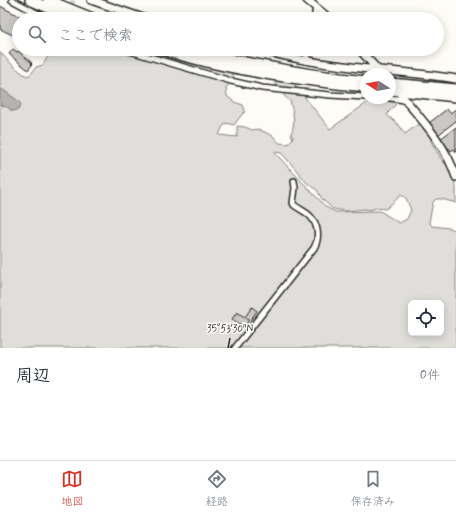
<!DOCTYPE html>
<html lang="ja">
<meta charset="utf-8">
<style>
body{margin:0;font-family:Mynerve,"Klee One",sans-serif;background:#f2f2f3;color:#1f2937}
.controls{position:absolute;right:12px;bottom:12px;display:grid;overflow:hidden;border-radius:6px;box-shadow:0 2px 10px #0003}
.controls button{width:36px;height:36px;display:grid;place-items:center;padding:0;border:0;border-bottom:1px solid #e0e1e3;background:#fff;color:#1f2937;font:20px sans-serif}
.compass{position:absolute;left:360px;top:68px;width:36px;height:36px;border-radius:50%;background:#fff;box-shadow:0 2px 10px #0003;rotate:281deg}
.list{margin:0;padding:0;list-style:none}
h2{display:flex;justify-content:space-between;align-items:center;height:52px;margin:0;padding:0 16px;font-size:17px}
h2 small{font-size:13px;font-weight:400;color:#747a83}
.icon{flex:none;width:22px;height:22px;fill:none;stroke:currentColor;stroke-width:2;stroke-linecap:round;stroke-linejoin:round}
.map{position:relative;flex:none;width:456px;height:348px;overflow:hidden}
.search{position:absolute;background:#fff;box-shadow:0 2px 10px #0003;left:12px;right:12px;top:12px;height:44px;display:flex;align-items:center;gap:10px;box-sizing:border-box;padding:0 14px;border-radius:22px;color:#747a83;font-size:15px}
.sheet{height:112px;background:#fff}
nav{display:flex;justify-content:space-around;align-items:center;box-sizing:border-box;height:56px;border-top:1px solid #e0e1e3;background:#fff;font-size:11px;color:#747a83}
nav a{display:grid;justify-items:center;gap:2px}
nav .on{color:#d93025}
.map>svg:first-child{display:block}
.green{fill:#dfdeda;stroke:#858482;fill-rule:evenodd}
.water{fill:#b5b4b1;stroke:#7e7d7b}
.building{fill:#c9c8c4;stroke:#2b2b2b}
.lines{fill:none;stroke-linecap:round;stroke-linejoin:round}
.street-tunnel{stroke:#d3d2ce;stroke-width:5;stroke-dasharray:5 2.5;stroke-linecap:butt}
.street-casing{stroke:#2b2b2b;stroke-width:8}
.secondary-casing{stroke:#2b2b2b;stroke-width:10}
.highway-casing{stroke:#2b2b2b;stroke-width:12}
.street{stroke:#fdfcf7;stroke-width:5}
.secondary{stroke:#fdfcf7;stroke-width:7}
.highway{stroke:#fdfcf7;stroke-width:9}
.ticks{fill:none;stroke:#2b2b2b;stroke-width:1.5}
.ticks-label{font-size:10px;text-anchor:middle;fill:#2b2b2b;stroke:#fdfcf7;stroke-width:3;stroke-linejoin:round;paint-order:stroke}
</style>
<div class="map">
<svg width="456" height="348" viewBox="0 0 456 348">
<rect width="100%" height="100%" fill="#fdfcf7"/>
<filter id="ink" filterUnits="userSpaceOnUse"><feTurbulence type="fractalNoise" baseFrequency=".025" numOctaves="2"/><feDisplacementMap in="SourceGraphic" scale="8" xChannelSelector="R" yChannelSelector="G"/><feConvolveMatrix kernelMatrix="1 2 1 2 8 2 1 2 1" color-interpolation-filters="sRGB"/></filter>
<g filter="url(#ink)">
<path class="green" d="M49 49H149L156 52 230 72 234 76 229 85 226 87 227 96 234 102 243 105 245 112 243 113 234 125 226 123C222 127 221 131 219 135L237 137V126L245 127 252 130 258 129 273 136 279 143 288 144 293 138 291 134C296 121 293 113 290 101 283 95 276 89 274 80L280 79 292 81 330 129 371 100 372 98H390V93L395 95C398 109 393 104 387 115L400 126 402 130 405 134 417 125H421L430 137 432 143 443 162 447 165 456 186V203L442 199H436L433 202 429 222 432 226 449 228 456 231V348H0V52C7 60 18 71 27 76L31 74 36 67 43 65 48 56ZM274 152 281 153 286 158 308 184 317 190 322 199 333 209 345 211 365 209 370 210 376 208 386 209 401 195 406 198 411 210 407 219 399 223 380 211 335 212 326 207ZM411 303H441V333H411Z"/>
<path class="water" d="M0 89H2L17 100 21 104 18 110 12 111 7 107 0 105Z"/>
<path class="building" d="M0 6 23 18 22 19H19V38L0 29Z
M13 49 17 52 18 51 32 63 31 64 32 65 28 70 9 54Z
M447 109 450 113 456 109V121L438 135 429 123Z
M456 127V152L454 149 451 151 449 148 447 149 440 139Z
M252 307 257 311 250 321 245 317Z
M237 312 249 320 244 327 232 319Z"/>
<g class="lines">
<path class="street-tunnel" d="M69 11 73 0
M297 65 301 87"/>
<defs>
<path id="street" d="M12 0 48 19
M314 19 316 7
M123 49 231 81 262 88 330 95 366 97
M306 61 308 49
M390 98 405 100
M235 348 314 248C320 238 318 224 310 216 305 211 299 209 294 205L293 203 295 188 294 181"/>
<path id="secondary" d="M91 0 146 19
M307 0 330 19
M257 49C286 57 315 63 344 66 381 71 419 73 456 79
M359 49 379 71
M401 95C422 120 446 145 456 177"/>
<path id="highway" d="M30 0 74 19
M48 0 95 19
M159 49C226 70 296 80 366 87
M188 49C246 63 306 75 366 81
M390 83 456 89
M390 90 456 97"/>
</defs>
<use href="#street" class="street-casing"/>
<use href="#secondary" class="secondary-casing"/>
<use href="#highway" class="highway-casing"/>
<use href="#street" class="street"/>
<use href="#secondary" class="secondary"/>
<use href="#highway" class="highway"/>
</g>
</g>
<path class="ticks" d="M228 348 230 338"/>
<g class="ticks-label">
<text x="230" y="332">35°53'30"N</text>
</g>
</svg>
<div class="controls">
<button><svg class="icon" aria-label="locate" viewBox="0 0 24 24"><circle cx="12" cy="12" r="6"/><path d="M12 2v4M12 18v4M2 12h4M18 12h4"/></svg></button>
</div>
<svg class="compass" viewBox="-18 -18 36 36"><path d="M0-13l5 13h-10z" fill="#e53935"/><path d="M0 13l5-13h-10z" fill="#747a83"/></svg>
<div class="search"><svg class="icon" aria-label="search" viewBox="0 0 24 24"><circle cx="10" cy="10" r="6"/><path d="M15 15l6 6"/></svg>ここで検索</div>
</div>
<section class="sheet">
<h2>周辺<small>0件</small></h2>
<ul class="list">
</ul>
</section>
<nav>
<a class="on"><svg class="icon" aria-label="map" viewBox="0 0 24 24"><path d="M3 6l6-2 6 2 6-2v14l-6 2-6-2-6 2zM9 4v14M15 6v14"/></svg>地図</a>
<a><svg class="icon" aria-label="directions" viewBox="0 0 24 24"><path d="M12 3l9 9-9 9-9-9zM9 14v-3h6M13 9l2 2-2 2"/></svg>経路</a>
<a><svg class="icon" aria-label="saved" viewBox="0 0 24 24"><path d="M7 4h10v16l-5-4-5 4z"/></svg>保存済み</a>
</nav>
